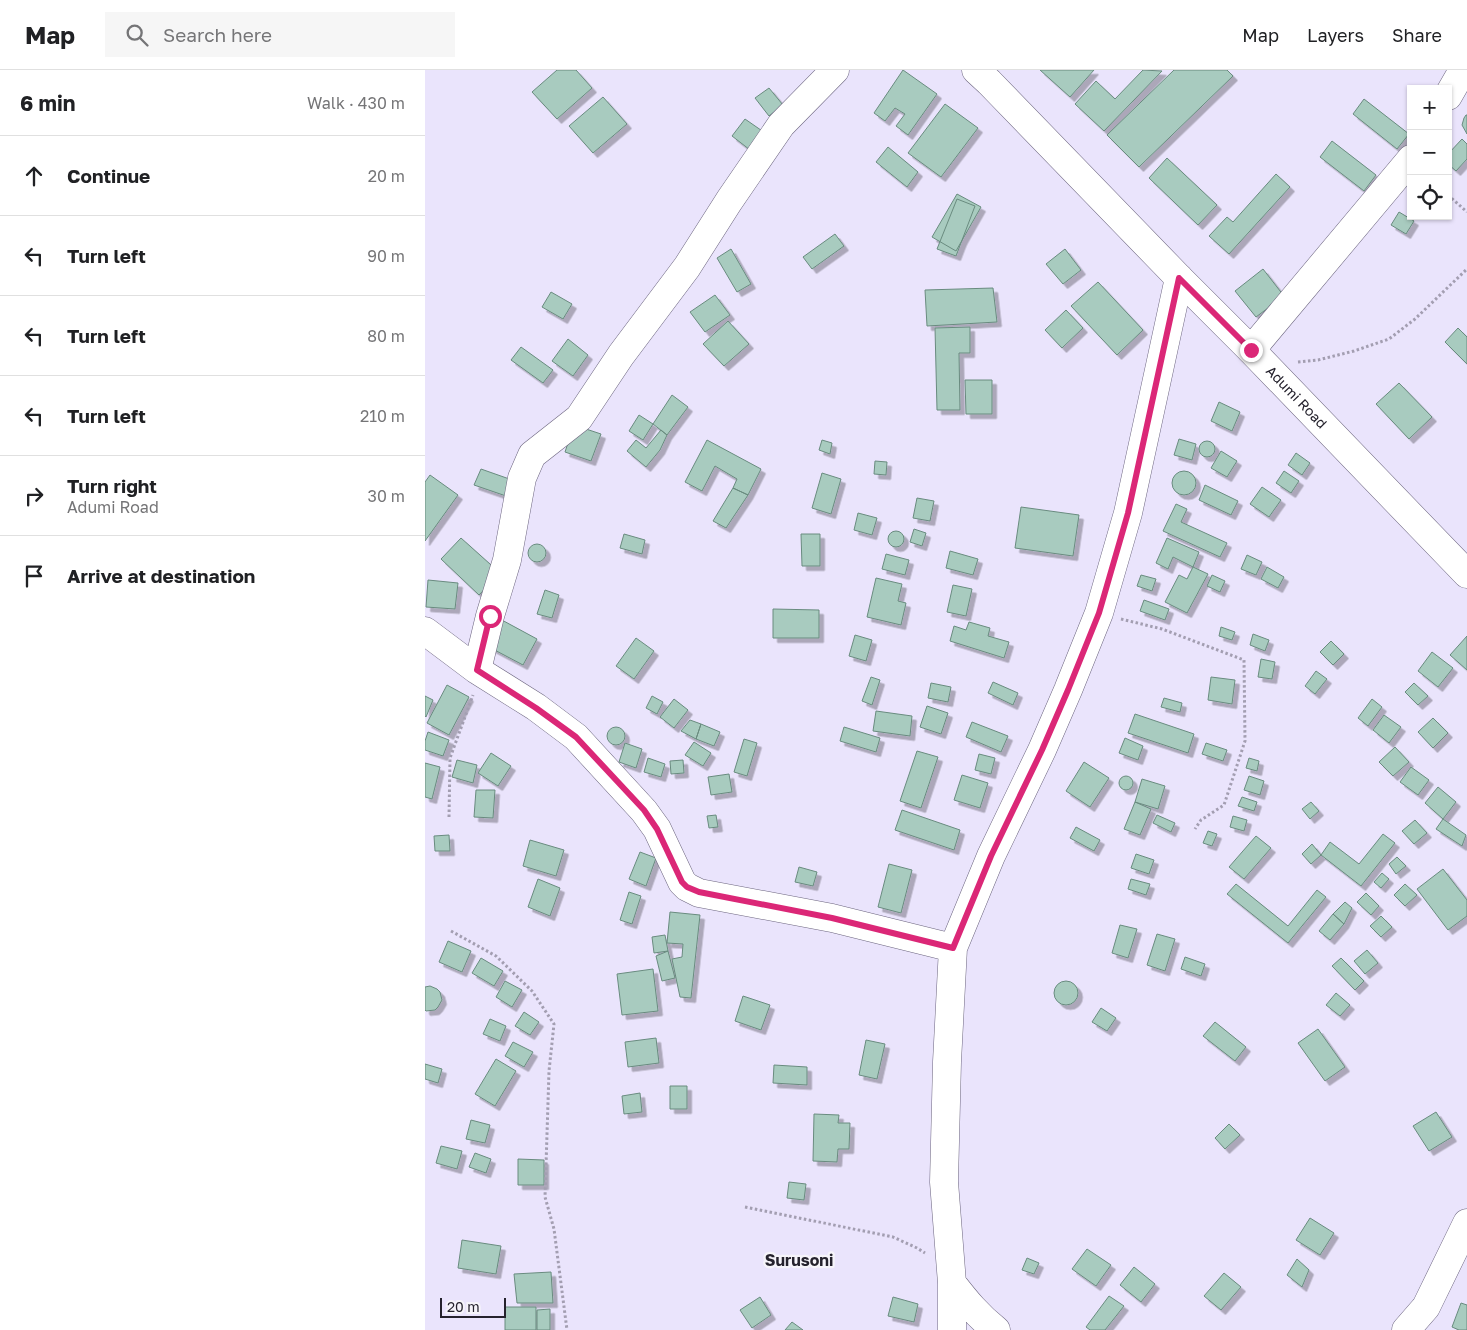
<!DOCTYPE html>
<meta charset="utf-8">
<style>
body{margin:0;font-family:"Golos Text",sans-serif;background:#f6f6f6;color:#202124}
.controls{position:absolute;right:15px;top:15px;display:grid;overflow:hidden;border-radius:0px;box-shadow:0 1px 4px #0004}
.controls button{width:45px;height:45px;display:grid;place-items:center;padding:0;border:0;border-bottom:1px solid #e0e0e0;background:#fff;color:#202124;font:25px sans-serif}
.scale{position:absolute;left:15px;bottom:12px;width:66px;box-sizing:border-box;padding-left:5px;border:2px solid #25222d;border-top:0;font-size:14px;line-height:18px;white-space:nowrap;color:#25222d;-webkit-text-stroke:4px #f6f4fa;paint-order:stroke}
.stop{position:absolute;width:15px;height:15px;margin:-11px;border:4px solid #db2777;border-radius:50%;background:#fff}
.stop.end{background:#db2777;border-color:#fff;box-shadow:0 1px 5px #0008}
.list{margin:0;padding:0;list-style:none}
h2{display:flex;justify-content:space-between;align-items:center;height:65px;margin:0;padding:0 20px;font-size:21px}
h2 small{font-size:16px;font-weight:400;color:#757577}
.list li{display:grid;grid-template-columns:32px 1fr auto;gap:15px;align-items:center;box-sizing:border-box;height:80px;padding:0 20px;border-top:1px solid #e0e0e0}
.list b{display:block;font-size:19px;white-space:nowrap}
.list p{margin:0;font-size:16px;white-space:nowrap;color:#757577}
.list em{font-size:16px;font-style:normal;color:#757577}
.icon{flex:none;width:28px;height:28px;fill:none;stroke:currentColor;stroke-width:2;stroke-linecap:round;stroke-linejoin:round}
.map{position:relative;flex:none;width:1042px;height:1260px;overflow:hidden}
header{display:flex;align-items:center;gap:30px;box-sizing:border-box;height:70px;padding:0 25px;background:#fff;border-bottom:1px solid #e0e0e0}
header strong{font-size:24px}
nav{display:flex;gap:28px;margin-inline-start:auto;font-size:18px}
.search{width:350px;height:45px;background:#f6f6f6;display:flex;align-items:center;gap:12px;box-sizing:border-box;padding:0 18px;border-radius:0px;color:#757577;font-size:19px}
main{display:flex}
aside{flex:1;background:#fff}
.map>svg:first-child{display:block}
.building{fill:#a8cbbf;stroke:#698b7f;filter:url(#shadow)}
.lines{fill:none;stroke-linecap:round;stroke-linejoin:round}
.minor-casing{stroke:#6c657f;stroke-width:29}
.major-casing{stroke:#6c657f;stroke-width:29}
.path{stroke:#a39eb1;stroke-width:3;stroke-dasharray:2.5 2.5;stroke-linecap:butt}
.minor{stroke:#fff;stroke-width:28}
.major{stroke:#fff;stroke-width:28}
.route{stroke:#db2777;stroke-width:6}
.labels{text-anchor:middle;stroke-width:4.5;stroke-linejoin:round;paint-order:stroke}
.street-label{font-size:14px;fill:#25222d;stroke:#f6f4fa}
.quarter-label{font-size:16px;font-weight:bold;fill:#25222d;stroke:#f6f4fa}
</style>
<header>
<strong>Map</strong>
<div class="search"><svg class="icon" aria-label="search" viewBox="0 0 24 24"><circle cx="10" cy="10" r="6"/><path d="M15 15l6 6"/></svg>Search here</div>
<nav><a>Map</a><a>Layers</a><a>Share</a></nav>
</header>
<main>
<aside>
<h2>6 min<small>Walk · 430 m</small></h2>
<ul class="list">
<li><svg class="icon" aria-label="ahead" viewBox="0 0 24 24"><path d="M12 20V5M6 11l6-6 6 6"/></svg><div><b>Continue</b></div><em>20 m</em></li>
<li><svg class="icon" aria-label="left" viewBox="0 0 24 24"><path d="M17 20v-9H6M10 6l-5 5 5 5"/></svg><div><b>Turn left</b></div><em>90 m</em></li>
<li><svg class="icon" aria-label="left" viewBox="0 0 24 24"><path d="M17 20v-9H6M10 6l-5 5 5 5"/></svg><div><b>Turn left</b></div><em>80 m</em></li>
<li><svg class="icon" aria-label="left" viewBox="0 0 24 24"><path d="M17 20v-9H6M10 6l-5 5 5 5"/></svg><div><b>Turn left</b></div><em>210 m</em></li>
<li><svg class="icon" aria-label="right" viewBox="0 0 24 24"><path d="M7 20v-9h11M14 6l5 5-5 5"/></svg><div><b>Turn right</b><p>Adumi Road</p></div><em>30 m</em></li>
<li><svg class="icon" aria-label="arrive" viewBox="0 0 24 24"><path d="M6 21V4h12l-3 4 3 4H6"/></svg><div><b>Arrive at destination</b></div></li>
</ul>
</aside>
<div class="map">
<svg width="1042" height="1260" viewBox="0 0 1042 1260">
<defs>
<filter id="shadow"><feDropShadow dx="4.5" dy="4.5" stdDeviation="0" flood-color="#0004"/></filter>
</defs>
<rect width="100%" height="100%" fill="#eae4fc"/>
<path class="building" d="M132 0H151L167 18 132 49 107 22Z
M478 0 512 24 483 65 471 56 480 44 470 38 460 51 449 43Z
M615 0H669L645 27Z
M718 0 737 1 679 61 650 34 671 11 690 29Z
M749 0H802L808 6 714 97 682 65Z
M344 18 358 35 344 46 330 28Z
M178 27 202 54 168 83 144 56Z
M939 29 984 64 972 79 928 44Z
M520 34 553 58 516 107 483 83Z
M1041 45H1042V64L1037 55 1039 48Z
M320 49 343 65 329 83 307 66Z
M1037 69 1042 74V89L1031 101 1023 94V84Z
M907 71 951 105 939 121 895 87Z
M463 77 493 102 482 117 451 92Z
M742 88 792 135 773 155 724 108Z
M851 104 865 117 804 184 784 166 802 147 808 152Z
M532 124 556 137 531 181 507 167Z
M532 129 550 136 531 186 512 179Z
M974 142 989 151 981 164 966 155Z
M410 164 419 176 387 199 378 187Z
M306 179 326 214 312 222 292 188Z
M640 179 656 200 638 214 621 194Z
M838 199 859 226 831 247 810 221Z
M673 212 718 260 692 285 646 236Z
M568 218 572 252 502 256 500 220Z
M126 222 147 234 138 249 117 237Z
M290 225 305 245 280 262 265 242Z
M641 240 658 258 637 278 620 260Z
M303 251 324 274 299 296 278 274Z
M545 257V283H534L535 340H512L510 258Z
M1033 258 1042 267V294L1020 272Z
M143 269 163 285 148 306 127 291Z
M96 277 128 300 118 313 86 290Z
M540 310H567V344H541Z
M974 313 1007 347 984 369 951 334Z
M247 325 263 337 242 365 228 354Z
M794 332 815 342 807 361 786 351Z
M214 345 228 354 218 370 204 361Z
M149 355 176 364 166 391 140 382Z
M236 360 242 365 235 380 221 397 202 381 211 370 221 378Z
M754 369 771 374 767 390 749 385Z
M282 370 336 399 323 425 308 418 312 409 290 396 277 421 260 412Z
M397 370 407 373 405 384 394 380Z
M774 379a8 8 0 1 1 16 0a8 8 0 1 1-16 0Z
M796 381 812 391 802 407 786 398Z
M871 383 885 393 877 405 863 395Z
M450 391 462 392 461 405 449 404Z
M56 399 90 411 84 427 49 415Z
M747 413a12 12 0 1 1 24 0a12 12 0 1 1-24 0Z
M859 401 874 411 866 423 851 413Z
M397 403 416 409 406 444 387 438Z
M5 405 33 425 0 471V412Z
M780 415 813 431 806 445 774 430Z
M837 417 856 430 844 447 825 434Z
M308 418 323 425 301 458 288 451Z
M492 428 509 431 505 451 488 448Z
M751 434 762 439 756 452 802 473 795 487 738 461Z
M596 437 654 445 648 486 590 478Z
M433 443 452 448 447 465 429 460Z
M489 459 501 463 497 476 485 472Z
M463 469a8 8 0 1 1 16 0a8 8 0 1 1-16 0Z
M199 464 220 470 217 484 195 478Z
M376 464H395V496H377Z
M36 468 75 503 54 525 16 489Z
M742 468 774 482 768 497 748 487 743 499 731 493Z
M103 483a9 9 0 1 1 18 0a9 9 0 1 1-18 0Z
M525 481 553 489 548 505 521 498Z
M461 484 484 490 480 505 457 499Z
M822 485 837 492 831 505 816 499Z
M768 497 783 504 762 543 740 532 754 505 762 509Z
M842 497 859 507 853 518 836 509Z
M716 505 731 509 727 521 712 516Z
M787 505 800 511 795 522 782 516Z
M451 508 477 514 473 531 481 533 476 555 442 547Z
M3 510 33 513 30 539 1 537Z
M528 515 547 519 541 546 522 542Z
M120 520 134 525 127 548 112 544Z
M719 530 744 539 740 550 715 541Z
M348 539 394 540V568H348Z
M75 549 112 569 98 595 62 576Z
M544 552 565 558 563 566 584 572 579 588 525 571 529 556 541 560Z
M796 557 810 562 807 570 794 566Z
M828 564 844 570 840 581 825 575Z
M430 565 447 570 441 591 424 586Z
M1042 566V600L1025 585Z
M211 568 229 581 209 609 191 596Z
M906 571 919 584 908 595 895 582Z
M1007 582 1028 598 1013 617 993 601Z
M836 589 850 592 847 609 833 607Z
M891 601 902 609 890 624 880 616Z
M446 607 455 610 447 635 437 631Z
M786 607 810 610 807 634 783 630Z
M568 612 593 623 588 635 563 623Z
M506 613 526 617 523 632 503 628Z
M989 613 1003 626 993 635 980 622Z
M22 615 44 627 24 665 2 653Z
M0 626 8 630 1 647 0 646Z
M227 626 238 632 232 644 221 638Z
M739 628 757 633 755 642 736 637Z
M249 629 263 640 249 658 235 647Z
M947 629 957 637 943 656 933 648Z
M502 636 523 643 516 664 495 657Z
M451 641 487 646 485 666 448 661Z
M710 644 769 664 763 683 703 663Z
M959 645 976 657 964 673 948 660Z
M1008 648 1023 663 1008 678 993 662Z
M265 650 276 654 271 669 256 661Z
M547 652 583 666 576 682 541 667Z
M276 654 295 662 289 676 271 669Z
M182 666a9 9 0 1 1 18 0a9 9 0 1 1-18 0Z
M419 657 455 668 451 682 415 671Z
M3 662 24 670 18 686 0 680V671Z
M700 668 718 676 713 690 694 683Z
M319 669 332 673 322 706 309 702Z
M269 672 286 683 278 696 260 685Z
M200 673 217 679 211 698 194 692Z
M781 673 802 680 798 691 777 684Z
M970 677 984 692 968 706 954 692Z
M492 681 513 687 496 738 475 731Z
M66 683 86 696 73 716 53 703Z
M554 684 570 688 566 704 550 700Z
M223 688 240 694 236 707 219 702Z
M824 688 834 691 832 701 821 698Z
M32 690 52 695 48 713 27 707Z
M258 690 259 703 246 704 245 691Z
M659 692 684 708 665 737 641 721Z
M0 693 15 697 7 729 0 727Z
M986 697 1004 710 993 725 975 712Z
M304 704 307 722 286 725 283 707Z
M537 705 563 713 555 738 529 730Z
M694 713a7 7 0 1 1 14 0a7 7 0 1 1-14 0Z
M824 706 839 711 835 725 819 720Z
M717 709 740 716 733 739 710 732Z
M1013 717 1031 732 1018 749 1000 733Z
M51 720H70L68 748 49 747Z
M817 727 832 732 829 741 813 736Z
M710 732 726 739 715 765 699 759Z
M886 732 894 741 885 749 877 739Z
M477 740 535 760 529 780 470 760Z
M291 745 293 757 284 758 282 746Z
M732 745 750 753 746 762 728 753Z
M808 746 822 750 819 761 805 757Z
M1018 749 1041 765 1037 776 1011 759Z
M990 750 1002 763 989 774 977 761Z
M651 757 675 770 669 781 645 768Z
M783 761 792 764 787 776 778 773Z
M958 764 970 773 936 816 896 785 905 772 934 794Z
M24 765 25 781H10L9 766Z
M831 766 846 778 819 809 804 797Z
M105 770 139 780 131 806 98 796Z
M887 774 896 785 886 794 877 784Z
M215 782 231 788 221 816 204 809Z
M711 784 729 790 724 804 706 798Z
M972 787 981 796 971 804 964 794Z
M464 794 487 800 476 843 453 837Z
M374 797 392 802 388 816 370 812Z
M1018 799 1042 830V846L1023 860 992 819Z
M957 803 964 809 956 818 949 812Z
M113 809 135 818 125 846 103 837Z
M706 809 725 814 721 825 703 819Z
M811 814 863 856 892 820 901 827 863 873 802 824Z
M980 814 992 825 980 836 969 825Z
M204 822 216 826 207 854 195 850Z
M941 823 954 836 946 845 932 832Z
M920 832 927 838 919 854 908 844Z
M245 842 275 845 266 928 255 927 247 889 257 887 258 874 242 873Z
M908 844 919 854 905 870 894 861Z
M956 846 967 857 956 867 945 856Z
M695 855 712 859 703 888 687 883Z
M732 864 750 869 740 901 722 895Z
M240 865 243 881 229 883 227 867Z
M23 871 46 881 37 902 14 892Z
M942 880 953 893 940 904 929 891Z
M243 881 250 908 237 911 231 886Z
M760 887 780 894 776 906 756 899Z
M56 888 78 901 69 916 47 903Z
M916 888 939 911 930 920 907 896Z
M228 899 233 941 197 945 192 904Z
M80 911 97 920 87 937 71 927Z
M629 923a12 12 0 1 1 24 0a12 12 0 1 1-24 0Z
M5 916 12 919 15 922 17 930 13 937 10 940 1 941 0 940V917Z
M911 923 925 935 915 946 901 935Z
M318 926 345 935 336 960 310 951Z
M676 938 691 948 682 961 667 952Z
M99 942 114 952 105 965 90 956Z
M65 949 81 956 75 971 58 964Z
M790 952 821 977 810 991 778 966Z
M893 959 920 997 900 1011 873 973Z
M231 968 234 993 203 997 200 972Z
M441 970 460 974 452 1009 434 1005Z
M88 972 108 982 99 997 80 986Z
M71 989 91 1001 70 1036 50 1024Z
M0 994 17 999 13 1013 0 1009Z
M349 995 382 997V1015L348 1013Z
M245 1016H262V1039H245Z
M215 1023 217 1042 199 1044 197 1026Z
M1011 1042 1027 1067 1004 1081 988 1056Z
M389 1044 414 1045 413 1053H425L424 1079H413L412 1092 388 1091Z
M46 1050 65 1055 60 1073 41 1069Z
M804 1054 815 1065 800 1079 790 1068Z
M16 1076 37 1081 32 1099 11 1093Z
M50 1083 66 1089 61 1103 44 1097Z
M93 1089 119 1090V1115H93Z
M364 1112 381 1114 379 1130 362 1128Z
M885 1148 909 1163 895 1185 871 1170Z
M37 1170 76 1176 71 1204 33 1198Z
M662 1179 686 1195 671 1216 647 1199Z
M602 1188 614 1193 609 1204 597 1200Z
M872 1189 884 1200 877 1217 862 1205Z
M709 1197 730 1214 716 1232 695 1215Z
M126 1202 128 1233H92L89 1204Z
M799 1203 816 1217 796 1240 779 1226Z
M684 1226 699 1236 680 1260H665L661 1257Z
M335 1227 346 1245 327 1258 315 1240Z
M468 1227 493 1234 489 1252 463 1246Z
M1036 1233 1042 1235V1260H1034L1027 1257Z
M80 1237H111V1260H80Z
M125 1239V1260H112V1240Z
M367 1252 378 1260H360Z"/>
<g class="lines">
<defs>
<path id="minor" d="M1023 26 1038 0
M826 280 986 89
M0 561 52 600 111 637 151 667 219 741 232 759 257 812 262 817 274 823 407 848 528 878 566 786 617 680 643 620 674 543 703 443 754 208
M52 600 65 546 82 490 97 408 107 385 154 348 196 285 262 197 304 131 356 55 410 0
M527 1213C541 1231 553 1246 571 1260
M527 1260V1213L519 1112 522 992 528 878
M981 1260 1001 1237 1042 1153"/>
<g id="major">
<path id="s1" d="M551 0 564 12 754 208 826 280 1042 504"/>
</g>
</defs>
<use href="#minor" class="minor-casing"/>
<use href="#major" class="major-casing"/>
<path class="path" d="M1023 125 1042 142
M873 292 893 290 929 281 964 269 990 249 1042 199
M696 549 737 559 819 590 820 671 799 735 776 750 770 759
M24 747 25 688 48 625
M26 861 71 886 107 921 129 954 124 1001 120 1127 129 1159 142 1260
M320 1137 468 1167 492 1178 500 1183"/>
<use href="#minor" class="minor"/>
<use href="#major" class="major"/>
</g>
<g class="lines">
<path class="route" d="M65 546 52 600 111 638 151 667 219 740 232 759 257 812 262 817 274 822 407 848 528 878 566 786 617 680 643 620 674 543 703 443 754 208 826 280"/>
</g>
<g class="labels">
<g class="street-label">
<text dy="5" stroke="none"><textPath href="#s1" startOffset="458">Adumi Road</textPath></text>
</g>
<g class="quarter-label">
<text x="374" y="1196">Surusoni</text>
</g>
</g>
</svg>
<div class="controls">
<button>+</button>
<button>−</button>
<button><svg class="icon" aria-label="locate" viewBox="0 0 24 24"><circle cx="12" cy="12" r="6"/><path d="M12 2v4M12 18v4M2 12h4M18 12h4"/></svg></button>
</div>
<div class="scale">20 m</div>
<div class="stop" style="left:65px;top:546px"></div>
<div class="stop end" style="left:826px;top:280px"></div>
</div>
</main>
